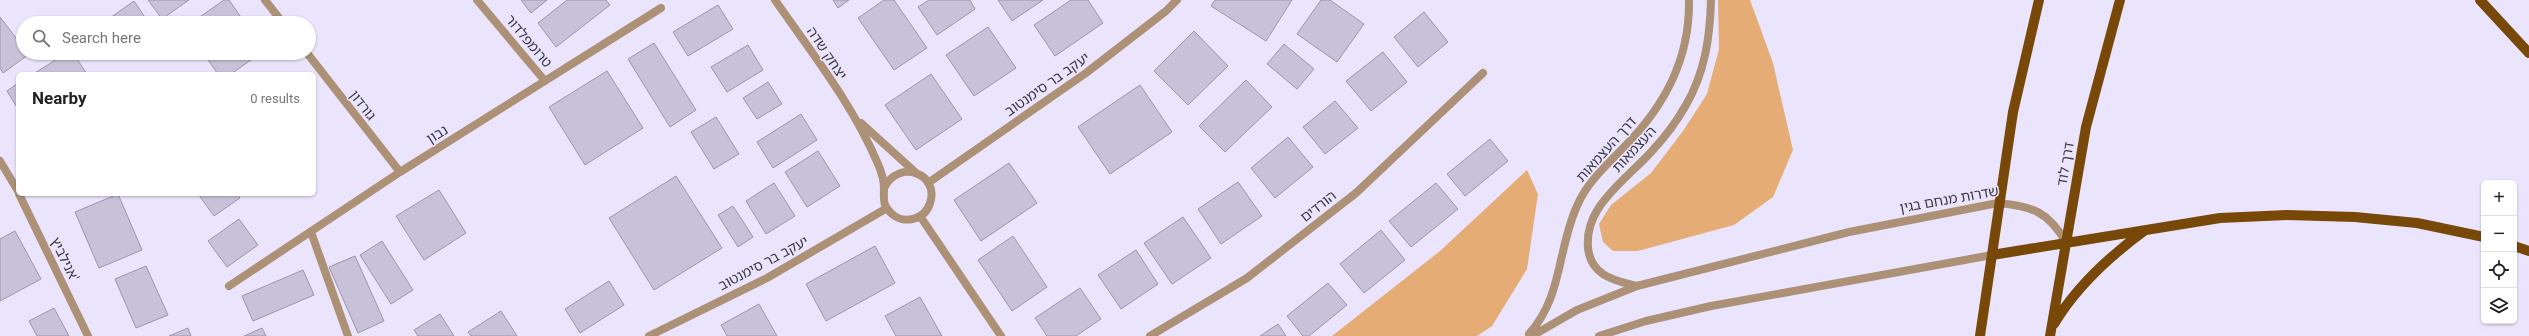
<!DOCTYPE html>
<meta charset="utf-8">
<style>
body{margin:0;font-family:Roboto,"Noto Sans Hebrew",sans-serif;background:#f6f6f6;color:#222}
.controls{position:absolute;right:12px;bottom:12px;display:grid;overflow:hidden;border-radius:6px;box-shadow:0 1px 3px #0004}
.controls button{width:36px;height:36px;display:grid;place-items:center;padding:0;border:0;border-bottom:1px solid #e0e0e0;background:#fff;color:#222;font:20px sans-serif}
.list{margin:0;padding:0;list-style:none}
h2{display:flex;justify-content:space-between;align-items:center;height:52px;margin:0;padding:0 16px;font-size:17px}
h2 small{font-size:13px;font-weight:400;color:#767676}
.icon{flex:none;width:22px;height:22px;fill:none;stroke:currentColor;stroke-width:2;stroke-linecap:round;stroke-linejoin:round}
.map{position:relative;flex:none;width:2529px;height:336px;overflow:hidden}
.search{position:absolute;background:#fff;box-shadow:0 1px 3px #0004;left:16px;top:16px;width:300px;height:44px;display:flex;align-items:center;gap:10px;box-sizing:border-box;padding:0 14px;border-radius:22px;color:#767676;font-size:15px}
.panel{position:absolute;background:#fff;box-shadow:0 1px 3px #0004;left:16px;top:72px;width:300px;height:124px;border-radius:6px}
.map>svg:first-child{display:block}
.green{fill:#e5ad75}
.building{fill:#c8c2d9;stroke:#9c96ac}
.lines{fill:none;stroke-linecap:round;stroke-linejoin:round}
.minor{stroke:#ad9176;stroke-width:8}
.tertiary{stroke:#ad9176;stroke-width:8}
.primary{stroke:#784808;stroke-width:10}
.labels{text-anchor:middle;stroke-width:3;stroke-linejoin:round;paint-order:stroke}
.street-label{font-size:14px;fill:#3c3943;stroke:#eae4fc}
</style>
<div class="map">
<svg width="2529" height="336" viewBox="0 0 2529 336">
<rect width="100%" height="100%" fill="#eae4fc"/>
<path class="green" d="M1718 0H1750L1773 63 1793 150 1773 197 1734 225 1638 251H1613L1603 242 1599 224 1611 205 1651 173 1683 131 1707 94 1719 49Z
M1527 170 1538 194 1527 269 1492 326 1477 336H1332L1440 251Z"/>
<path class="building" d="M148 0H189L162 19Z
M224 0H229L245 23H191Z
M521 0H547L531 13Z
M567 0H606L610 5 556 47 538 23Z
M833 0H849L838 8Z
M884 0H894L927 48 894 70 858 18Z
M929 0H970L975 9 937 35 918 7Z
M998 0H1043L1012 21Z
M1071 0H1088L1103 23 1055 56 1034 25Z
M1215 0H1292L1266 41 1211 6Z
M1321 0H1330L1364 24 1337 62 1297 34Z
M134 1 149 23H103Z
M718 5 733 29 688 56 673 32Z
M1424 12 1448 42 1418 67 1394 37Z
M0 17 23 47V53L28 55 3 73 0 68Z
M988 27 1016 68 974 96 946 55Z
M1194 31 1228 66 1188 105 1154 71Z
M654 43 696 110 670 127 628 59Z
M1284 44 1314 69 1297 89 1267 64Z
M748 45 763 70 727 92 711 67Z
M1383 52 1407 82 1371 111 1346 81Z
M67 53H73L87 74H33Z
M203 53H261L231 74H218Z
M607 71 643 128 585 165 549 107Z
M931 74 962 119 916 150 885 105Z
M1246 80 1272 107 1225 152 1199 126Z
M768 82 782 104 757 119 743 98Z
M18 83V109L7 91Z
M1140 85 1172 132 1110 174 1078 127Z
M1335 101 1358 128 1325 154 1303 127Z
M801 114 817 140 773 168 757 142Z
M716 117 739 154 714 169 691 132Z
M1288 137 1313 167 1275 198 1251 168Z
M1490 139 1508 161 1465 196 1447 174Z
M818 151 840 186 807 207 785 172Z
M1009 163 1037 203 981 241 954 200Z
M676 176 722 248 654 290 609 218Z
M1238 182 1262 216 1221 244 1198 209Z
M774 183 795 216 766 234 746 201Z
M1436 183 1458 209 1411 247 1389 221Z
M439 190 466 233 424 260 396 216Z
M118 194 142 250 99 268 75 212Z
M198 194H237L240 198 214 216Z
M733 206 753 237 738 247 718 215Z
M1183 217 1211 258 1172 284 1144 243Z
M239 219 258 245 227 267 208 241Z
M1381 230 1405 260 1364 293 1340 264Z
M15 231 41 279 0 301V239Z
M1013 236 1047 287 1012 311 978 260Z
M382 241 413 290 391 304 360 255Z
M875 246 895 283 826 321 806 284Z
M1136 250 1158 284 1121 309 1098 275Z
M355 256 384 321 358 333 329 267Z
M146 266 168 315 136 328 115 279Z
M303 270 314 295 253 321 242 296Z
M609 281 624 305 580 333 565 309Z
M1328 283 1347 305 1309 336H1303L1287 316Z
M1080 288 1101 319 1076 336H1047L1035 318Z
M920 297 942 336H896L885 316Z
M759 304 777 336H727L721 325Z
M54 308 69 336H37L29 321Z
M501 311 517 336H471L468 332Z
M440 314 454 336H418L414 330Z
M1278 324 1286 336H1260Z
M188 328 191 336H169Z
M262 328 266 336H244Z"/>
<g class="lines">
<path class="minor" d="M265 0 283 23
M477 0 545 81
M307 53 400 172
M0 161 18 191
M928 183 1086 73 1166 11 1177 0
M19 194 88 336
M311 232 348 336
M229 286 400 172 661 8
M1150 336 1247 278 1356 193 1483 73"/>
<path class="tertiary" d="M775 0C812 53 853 105 878 164 881 171 884 180 884 188 884 198 882 205 891 213 903 225 925 220 930 203 940 174 899 158 884 188
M861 123 915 172
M920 216 1001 336
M1637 286C1625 283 1613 281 1603 274 1581 259 1586 228 1598 209 1612 187 1635 170 1652 151 1665 137 1677 121 1686 105 1705 72 1710 37 1711 0
M1529 334C1563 296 1557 250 1577 206 1587 182 1607 165 1624 147 1665 106 1690 59 1689 0
M649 336 767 278 887 208
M1532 336 1577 310 1637 286 1849 232 1998 203C2033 206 2048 212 2066 242
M1599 336 1646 321 1711 306 1992 255"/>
<path class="primary" d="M2480 0 2529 53
M2514 246 2529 251
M1992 255 2220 218 2287 215 2355 217 2417 223 2484 237
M2054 324C2076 287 2110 256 2144 231
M1980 336 2013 112 2039 0
M2050 336 2086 127 2120 0"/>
</g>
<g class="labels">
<g class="street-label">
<text transform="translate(529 41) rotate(50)" y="5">טרומפלדור</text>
<text transform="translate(827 53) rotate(56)" y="5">יצחק שדה</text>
<text transform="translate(1047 84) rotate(-35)" y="5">יעקב בר סימנטוב</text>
<text transform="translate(363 105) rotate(52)" y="5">גורדון</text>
<text transform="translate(437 134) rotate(-32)" y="5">נבון</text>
<text transform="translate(1606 149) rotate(-48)" y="5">דרך העצמאות</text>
<text transform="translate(1634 149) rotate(-47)" y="5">העצמאות</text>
<text transform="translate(2065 164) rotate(-80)" y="5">דרך לוד</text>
<text transform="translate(1949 199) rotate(-10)" y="5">שדרות מנחם בגין</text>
<text transform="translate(1318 206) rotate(-38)" y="5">הורדים</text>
<text transform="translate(65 259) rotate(64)" y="5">אנילביץ'</text>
<text transform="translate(763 263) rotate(-28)" y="5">יעקב בר סימנטוב</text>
</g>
</g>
</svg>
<div class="controls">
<button>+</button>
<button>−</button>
<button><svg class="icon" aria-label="locate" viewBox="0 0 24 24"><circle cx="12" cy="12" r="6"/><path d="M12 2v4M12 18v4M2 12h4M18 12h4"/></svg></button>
<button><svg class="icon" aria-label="layers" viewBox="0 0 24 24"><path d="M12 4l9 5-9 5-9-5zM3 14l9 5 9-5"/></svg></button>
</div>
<div class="search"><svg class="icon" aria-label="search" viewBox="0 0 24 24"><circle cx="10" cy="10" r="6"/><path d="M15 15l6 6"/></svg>Search here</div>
<section class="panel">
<h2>Nearby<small>0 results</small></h2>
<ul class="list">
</ul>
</section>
</div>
